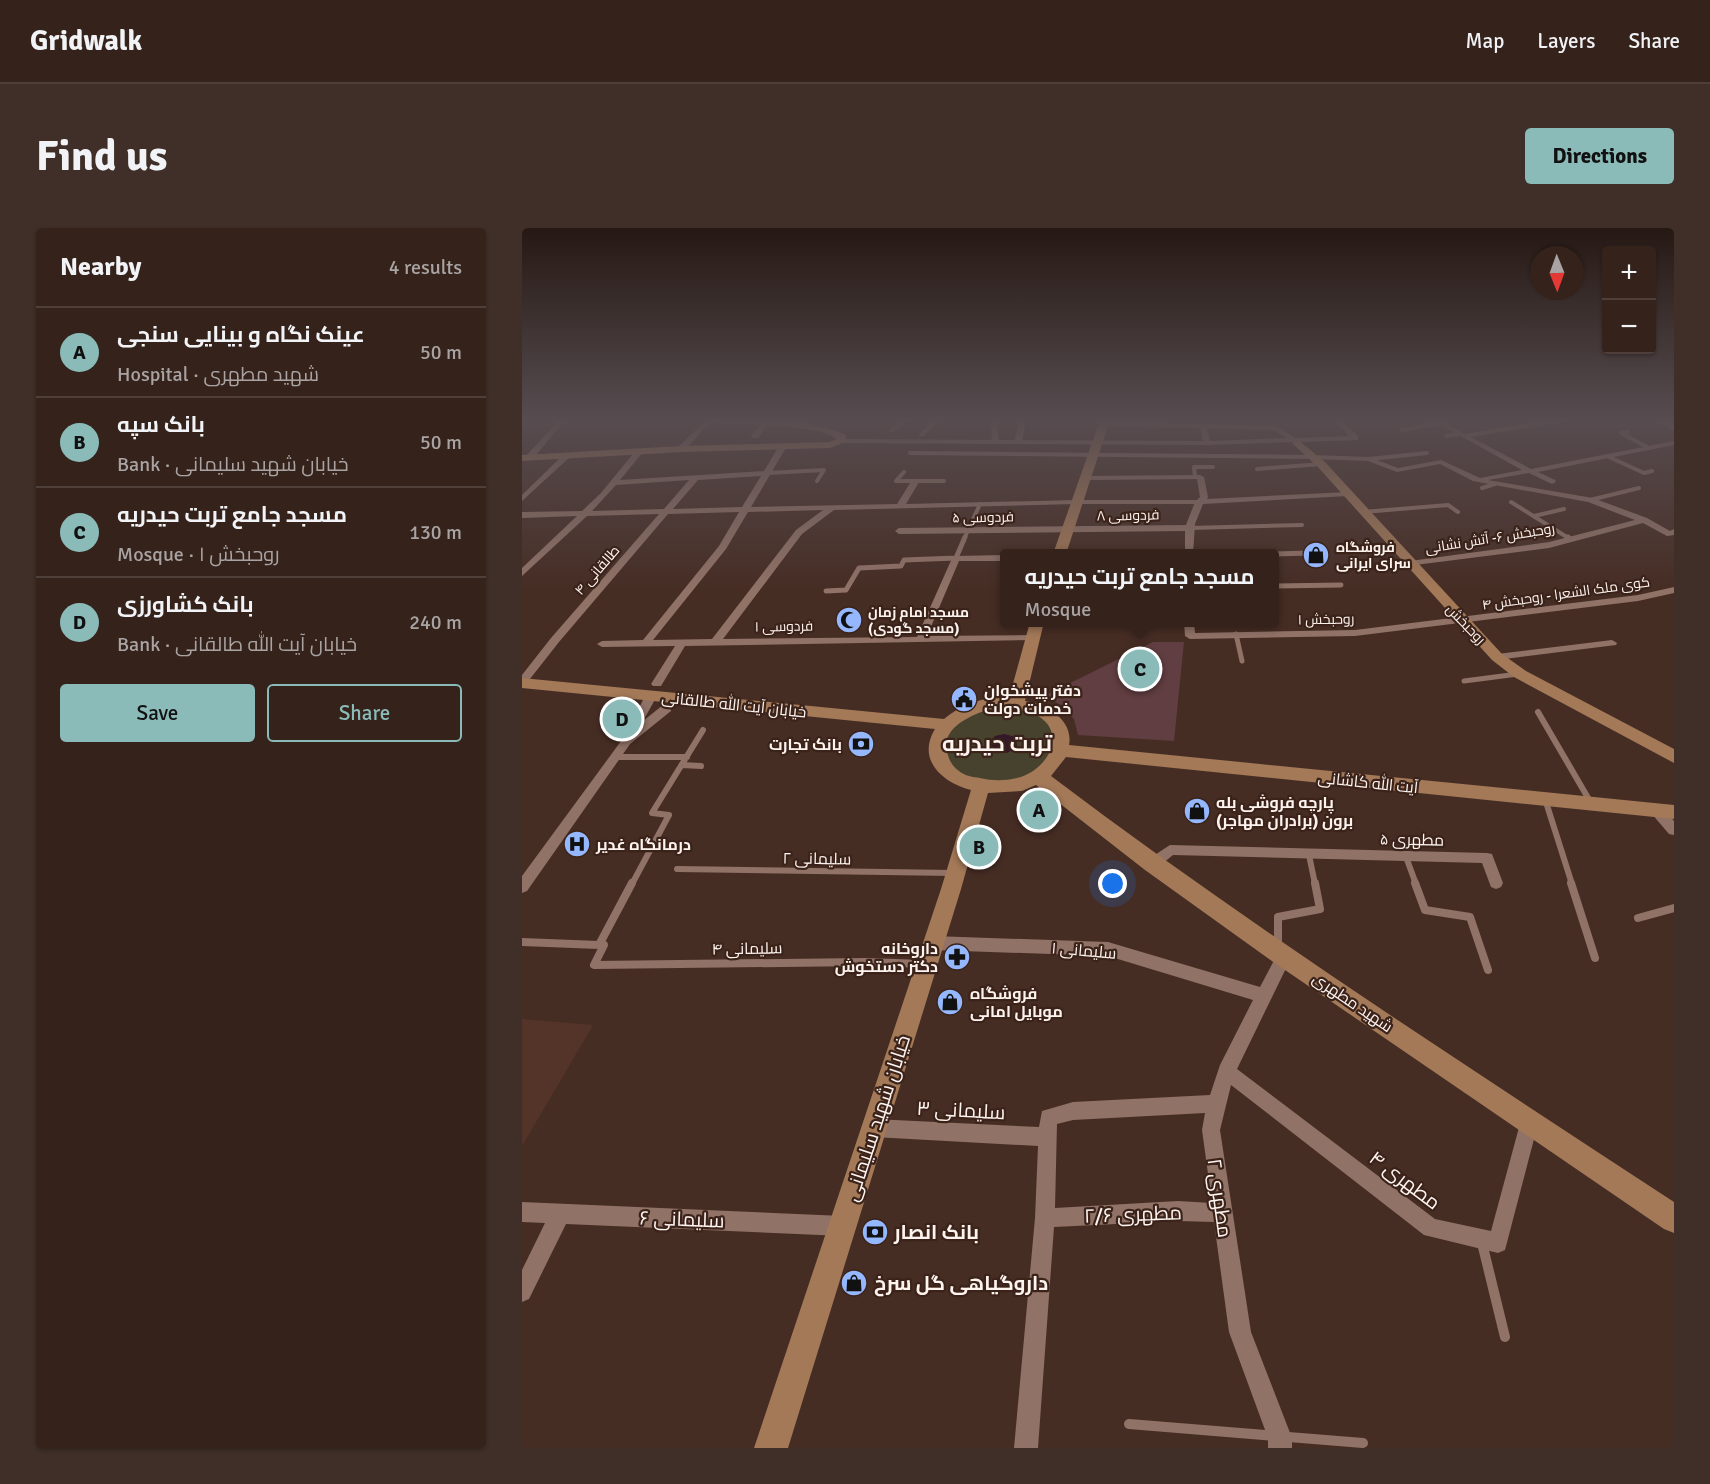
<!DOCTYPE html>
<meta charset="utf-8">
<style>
body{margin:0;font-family:Signika,Cairo,sans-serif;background:#3f2f28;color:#f1f3f6}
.controls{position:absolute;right:18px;top:18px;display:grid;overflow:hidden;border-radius:6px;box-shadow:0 2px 4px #0004}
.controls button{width:54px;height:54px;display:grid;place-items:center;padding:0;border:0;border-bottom:2px solid #4e3f3a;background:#34221b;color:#f1f3f6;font:30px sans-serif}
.compass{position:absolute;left:1008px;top:18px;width:54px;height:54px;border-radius:50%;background:#34221b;box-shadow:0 2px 4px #0004;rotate:179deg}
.you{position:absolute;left:591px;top:656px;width:21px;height:21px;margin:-15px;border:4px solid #fff;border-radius:50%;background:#1a73e8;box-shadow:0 0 0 9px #1a73e833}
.badge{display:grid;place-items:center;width:39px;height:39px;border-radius:50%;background:#8bbbb9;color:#111;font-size:20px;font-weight:700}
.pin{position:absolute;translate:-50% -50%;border:3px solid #fff;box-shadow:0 2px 6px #0006}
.popup{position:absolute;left:478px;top:321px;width:279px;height:78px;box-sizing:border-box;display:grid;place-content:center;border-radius:6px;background:#34221b;filter:drop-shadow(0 2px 4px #0005);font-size:20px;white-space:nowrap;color:#a9a4a3}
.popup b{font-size:22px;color:#f1f3f6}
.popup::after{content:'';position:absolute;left:50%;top:100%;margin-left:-12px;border:12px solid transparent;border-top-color:#34221b}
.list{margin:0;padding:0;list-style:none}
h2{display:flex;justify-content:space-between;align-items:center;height:78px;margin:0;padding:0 24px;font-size:26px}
h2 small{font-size:20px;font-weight:400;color:#a9a4a3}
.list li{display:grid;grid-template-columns:39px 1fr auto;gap:18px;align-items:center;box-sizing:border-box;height:90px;padding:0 24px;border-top:2px solid #4e3f3a}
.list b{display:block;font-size:22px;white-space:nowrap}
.list p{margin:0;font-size:20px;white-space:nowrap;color:#a9a4a3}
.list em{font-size:20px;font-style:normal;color:#a9a4a3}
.actions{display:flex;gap:12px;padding:18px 24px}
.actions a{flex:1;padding:14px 0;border:2px solid #8bbbb9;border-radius:6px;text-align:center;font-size:21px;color:#8bbbb9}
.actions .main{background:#8bbbb9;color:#111}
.map{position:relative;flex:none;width:1152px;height:1220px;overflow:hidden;border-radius:6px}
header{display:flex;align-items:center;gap:36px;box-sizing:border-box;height:84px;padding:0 30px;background:#34221b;border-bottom:2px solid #4e3f3a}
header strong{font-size:28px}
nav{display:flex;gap:33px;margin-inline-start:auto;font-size:21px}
.intro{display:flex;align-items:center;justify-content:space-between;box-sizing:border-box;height:144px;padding:0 36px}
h1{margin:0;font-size:42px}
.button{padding:15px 27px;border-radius:6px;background:#8bbbb9;color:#111;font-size:21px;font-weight:700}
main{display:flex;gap:36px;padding:0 36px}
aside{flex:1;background:#34221b;border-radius:6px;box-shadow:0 2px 4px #0004}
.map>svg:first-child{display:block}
.built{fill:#543428}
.green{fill:#47422e}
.water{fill:#341928}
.building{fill:#613e41}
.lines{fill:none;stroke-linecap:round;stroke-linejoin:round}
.lane-far4{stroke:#907267;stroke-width:4}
.lane-far3{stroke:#907267;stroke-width:5}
.lane-far2{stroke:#907267;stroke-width:6}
.lane-far1{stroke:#907267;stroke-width:8}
.lane{stroke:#907267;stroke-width:10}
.street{fill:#907267;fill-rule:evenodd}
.secondary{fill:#a37958;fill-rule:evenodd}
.labels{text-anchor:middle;stroke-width:4.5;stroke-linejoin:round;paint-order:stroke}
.far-street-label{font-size:14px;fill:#fdf3ef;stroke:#3b231a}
.far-poi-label{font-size:14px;font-weight:bold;fill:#fdf3ef;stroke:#3b231a;text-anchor:start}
.poi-label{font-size:16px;font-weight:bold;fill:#fdf3ef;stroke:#3b231a;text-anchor:start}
.street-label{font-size:16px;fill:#fdf3ef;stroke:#3b231a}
.near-street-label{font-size:20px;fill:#fdf3ef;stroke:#3b231a}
.near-poi-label{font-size:20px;font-weight:bold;fill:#fdf3ef;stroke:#3b231a;text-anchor:start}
.district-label{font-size:22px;font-weight:bold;fill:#fdf3ef;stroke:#3b231a}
</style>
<header>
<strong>Gridwalk</strong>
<nav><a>Map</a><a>Layers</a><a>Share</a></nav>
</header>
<div class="intro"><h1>Find us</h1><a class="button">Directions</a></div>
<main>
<aside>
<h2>Nearby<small>4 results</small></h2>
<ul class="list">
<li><span class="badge">A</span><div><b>عینک نگاه و بینایی سنجی</b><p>Hospital · شهید مطهری</p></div><em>50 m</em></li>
<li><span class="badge">B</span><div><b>بانک سپه</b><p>Bank · خیابان شهید سلیمانی</p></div><em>50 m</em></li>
<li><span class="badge">C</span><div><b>مسجد جامع تربت حیدریه</b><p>Mosque · روحبخش ۱</p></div><em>130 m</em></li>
<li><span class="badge">D</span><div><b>بانک کشاورزی</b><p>Bank · خیابان آیت الله طالقانی</p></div><em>240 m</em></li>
</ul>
<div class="actions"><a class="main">Save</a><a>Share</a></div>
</aside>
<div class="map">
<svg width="1152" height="1220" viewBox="0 0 1152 1220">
<rect width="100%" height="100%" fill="#462d24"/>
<path class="built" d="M0 791 71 797 0 918Z"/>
<path class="green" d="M474 477 496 478 530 496 536 510C531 519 525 536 517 542 492 560 420 559 424 517 424 509 428 499 436 494 446 486 462 482 474 477Z"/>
<path class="water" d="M482 506 494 509 495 519 485 525 471 523 468 514 473 508Z"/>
<path class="building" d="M631 414H662L652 513 556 507 552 491 539 477 522 468Z"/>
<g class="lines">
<path class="lane-far4" d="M581 196 681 198
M880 202 918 195
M1106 204 1099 205 1127 220
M924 208 937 206
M942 208 1040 192
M320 213 685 215
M388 225 791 229
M1087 229 1122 245 1130 243
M847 231 905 225
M735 241 799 236
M382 244 374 253H422
M246 245 302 242
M673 249 672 239H691
M295 253 302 242
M960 260 973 256
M1068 272 1117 260
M554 274H677
M989 274 1048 311
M841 284 926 277 936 284
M1012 288 1042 281
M668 300 780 297
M442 311 458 276"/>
<path class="lane-far3" d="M1046 309 1048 311
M753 326 787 325
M753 358 819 357
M304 363 324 362 337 340 379 338 382 332 434 330 443 309
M714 406 720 433
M942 453 996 446"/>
<path class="lane-far2" d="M1016 484 1069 575
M93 529H165
M160 537 179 538
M1023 571 1050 656
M787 627 793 656
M884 629 894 656
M155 641 432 645
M110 656 147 587 130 585 181 502"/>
<path class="lane-far1" d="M893 655 903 682 948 689 966 742
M1049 655 1073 730
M1116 690 1152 680
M0 714 77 717
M77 717H82L72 737 343 734 402 736
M77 717 110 655
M756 718V689L798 681 793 655"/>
<path class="lane" d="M960 1015 983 1109
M607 1196 841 1215"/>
<path class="street" d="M37 192H43L10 232H4V228Z
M184 192H190L162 223H156V219Z
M243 192H249L236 210H230L229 208Z
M380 192H387L371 204H367V202Z
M412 192H419L401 208H397V206Z
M469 192H475L477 216 470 214Z
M498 192H504L500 214 496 216 492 214Z
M812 192H818L836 208V212L779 214 775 216 771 214 685 217 681 215 678 198 681 196 754 198 774 210 827 208ZM685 200 752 202 764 210 688 213Z
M910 192H917L1009 241 1152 213V217L1016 244 1033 252 1034 254 1030 256 1007 245 966 252 1071 270 1125 290 1148 303 1152 301V307L1145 308 1121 295 1027 320 885 338V334L888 333 1027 314 1113 292 1066 274 951 253 918 236 875 244 846 233 791 231 787 229 791 227 847 229 876 240 919 232 958 250 1000 242Z
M1133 192H1140L1152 197V202Z
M258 216 265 218 229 279 375 276 390 252H393L397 254 384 276 554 272 558 274 554 276 312 282 280 306 201 411 395 409 431 328 483 327V333H437L405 408 510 407 514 408V412L163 418 139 458H131L129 456 153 418 80 419 75 416 80 413 121 412 197 318 217 284 146 286 37 414 4 456 0 457V447L29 410 137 286 65 288 0 348V340L55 288 0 290V284L60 283 79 265 114 222 121 224 98 252 242 243ZM239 248 220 279 151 281 176 252ZM167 252 142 281 70 283 94 257ZM301 282 274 302 190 411 131 412 204 321 226 284Z
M42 226 49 228 0 273V267Z
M678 247 682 249 686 269 685 271 826 264 830 266 826 268 681 276 673 296 671 326H663V303L377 306 373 303 377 300 664 297 673 274 678 269 675 251 562 252 558 250 562 248Z
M1152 359V365L1116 373 833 408 668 411 663 408 662 394H672L673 405 833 402 1116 367Z
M1090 412 1095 415 1094 417 975 432 970 429 975 426Z
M129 464 135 468 121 493 141 477H149V483L108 516 5 663 0 665V648L102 509 123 468Z
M1134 577 1139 579 1152 593V607L1147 606 1129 585 1127 582Z
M648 617 965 625 970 626 981 655 979 659 974 661 969 659 960 635 651 627 635 640H625L623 636 625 632Z
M411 708 586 714 738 759 757 723 762 721 767 723 770 728 715 841 913 991 969 1003 999 892 1002 886 1008 883 1014 886 1017 892 983 1022 976 1025 902 1007 709 857 698 902 729 1104 770 1210V1220H746V1210L707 1104 692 994 656 993 532 999 516 1220H492L513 990 516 918 352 909 346 906 343 900 346 894 352 891 517 899 520 883 551 874 688 867 698 837 731 772 586 728 411 722 406 720 403 715 406 710ZM683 885 680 902 690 975 656 973 533 980 535 896 551 892Z
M0 974 321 988 328 991 331 998 328 1005 321 1008 44 996 7 1071 0 1074V1042L23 995 0 994Z"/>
<path class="secondary" d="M183 192C228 187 280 191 323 206L325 213 308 220 159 224 0 233V227L159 218 307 214 315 211C296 196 215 196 188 195Z
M578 192H588L544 326H531Z
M775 211 803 234 980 426 1004 443 1152 521V535L992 449 970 432 795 238 771 216 770 214Z
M508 394H522L503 473C524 476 552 492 547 517L1152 577V591L544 529 529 548C730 700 942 836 1152 974V1005L1142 1001 747 731 623 642 514 557 500 563 466 565 439 661 266 1220H232L419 661 449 562C421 555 394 532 413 501L0 460V450L422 491C439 476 465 467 487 470ZM474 479C484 481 496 481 506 484 549 497 529 542 495 550 482 553 471 553 458 550 451 549 443 548 437 543 430 538 427 532 425 524 418 498 454 485 474 479Z"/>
</g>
<linearGradient id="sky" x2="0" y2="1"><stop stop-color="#261914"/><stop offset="0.53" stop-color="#574c50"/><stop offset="1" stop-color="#574c50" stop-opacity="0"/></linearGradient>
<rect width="1152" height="362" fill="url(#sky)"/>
<defs>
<symbol id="shop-disc" viewBox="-11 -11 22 22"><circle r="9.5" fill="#94b7fd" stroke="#3b231a"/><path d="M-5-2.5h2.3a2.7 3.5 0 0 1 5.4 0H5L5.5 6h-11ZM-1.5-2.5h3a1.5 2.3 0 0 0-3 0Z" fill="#111"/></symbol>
<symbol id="mosque-disc" viewBox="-11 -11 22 22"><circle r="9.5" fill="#94b7fd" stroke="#3b231a"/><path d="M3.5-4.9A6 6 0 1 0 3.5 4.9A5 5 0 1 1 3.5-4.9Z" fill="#111"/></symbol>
<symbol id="civic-disc" viewBox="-11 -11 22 22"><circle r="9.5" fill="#94b7fd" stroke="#3b231a"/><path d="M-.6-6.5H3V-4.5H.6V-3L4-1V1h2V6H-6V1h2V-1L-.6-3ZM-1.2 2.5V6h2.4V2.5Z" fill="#111"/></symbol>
<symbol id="bank-disc" viewBox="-11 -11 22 22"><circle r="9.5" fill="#94b7fd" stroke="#3b231a"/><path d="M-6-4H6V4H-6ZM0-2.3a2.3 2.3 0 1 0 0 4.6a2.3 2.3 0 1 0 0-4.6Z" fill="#111"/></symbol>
<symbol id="hospital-disc" viewBox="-11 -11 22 22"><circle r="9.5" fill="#94b7fd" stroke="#3b231a"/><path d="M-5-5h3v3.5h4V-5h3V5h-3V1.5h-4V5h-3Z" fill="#111"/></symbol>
<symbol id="pharmacy-disc" viewBox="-11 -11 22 22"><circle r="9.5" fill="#94b7fd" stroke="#3b231a"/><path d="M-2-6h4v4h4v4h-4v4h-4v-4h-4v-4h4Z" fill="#111"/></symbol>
</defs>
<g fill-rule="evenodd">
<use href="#shop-disc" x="779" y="312" width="30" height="30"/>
<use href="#mosque-disc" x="312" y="377" width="30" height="30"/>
<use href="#civic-disc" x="427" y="456" width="30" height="30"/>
<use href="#bank-disc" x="324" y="501" width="30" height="30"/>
<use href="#shop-disc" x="660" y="568" width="30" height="30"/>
<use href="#hospital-disc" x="40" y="601" width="30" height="30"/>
<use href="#pharmacy-disc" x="420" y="714" width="30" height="30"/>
<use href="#shop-disc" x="413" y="759" width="30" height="30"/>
<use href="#bank-disc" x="338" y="989" width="30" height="30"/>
<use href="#shop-disc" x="317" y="1040" width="30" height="30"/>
</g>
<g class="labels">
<g class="far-street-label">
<text transform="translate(606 287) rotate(-1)" y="5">فردوسی ۸</text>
<text transform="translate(461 289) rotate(-1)" y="5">فردوسی ۵</text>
<text transform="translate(968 310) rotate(-9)" y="5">روحبخش ۶- آتش نشانی</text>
<text transform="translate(75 342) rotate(-49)" y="5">طالقانی ۴</text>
<text transform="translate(1044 365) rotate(-8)" y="5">کوی ملک الشعرا - روحبخش ۴</text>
<text transform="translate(804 391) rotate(-1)" y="5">روحبخش ۱</text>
<text transform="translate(944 396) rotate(46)" y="5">روحبخش</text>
<text transform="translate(262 398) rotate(-1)" y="5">فردوسی ۱</text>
</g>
<g class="far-poi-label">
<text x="814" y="324">فروشگاه<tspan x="814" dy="16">سرای ایرانی</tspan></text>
<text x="346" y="389">مسجد امام زمان<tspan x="346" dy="16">(مسجد گودی)</tspan></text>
</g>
<g class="poi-label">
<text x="462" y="468">دفتر پیشخوان<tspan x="462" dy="18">خدمات دولت</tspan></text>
<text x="320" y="522" text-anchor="end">بانک تجارت</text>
<text x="694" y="580">پارچه فروشی بله<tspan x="694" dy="18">برون (برادران مهاجر)</tspan></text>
<text x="74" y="622">درمانگاه غدیر</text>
<text x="416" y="726" text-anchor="end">داروخانه<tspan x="416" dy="18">دکتر دستخوش</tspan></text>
<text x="448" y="771">فروشگاه<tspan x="448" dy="18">موبایل امانی</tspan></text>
</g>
<g class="street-label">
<text transform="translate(212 476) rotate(6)" y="6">خیابان آیت الله طالقانی</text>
<text transform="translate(846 554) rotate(6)" y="6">آیت الله کاشانی</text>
<text transform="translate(890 611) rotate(1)" y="6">مطهری ۵</text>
<text transform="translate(295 630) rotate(1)" y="6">سلیمانی ۲</text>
<text transform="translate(225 720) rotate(-1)" y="6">سلیمانی ۴</text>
<text transform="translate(562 722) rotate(5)" y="6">سلیمانی ۱</text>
<text transform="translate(831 774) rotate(34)" y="6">شهید مطهری</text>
</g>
<g class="near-street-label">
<text transform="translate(439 882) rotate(3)" y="7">سلیمانی ۳</text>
<text transform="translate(355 890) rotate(-72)" y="7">خیابان شهید سلیمانی</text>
<text transform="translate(883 952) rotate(37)" y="7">مطهری ۴</text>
<text transform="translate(698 970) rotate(82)" y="7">مطهری ۲</text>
<text transform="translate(611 986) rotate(-2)" y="7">مطهری ۲/۶</text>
<text transform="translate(160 991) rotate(2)" y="7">سلیمانی ۶</text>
</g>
<g class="near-poi-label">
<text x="372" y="1011">بانک انصار</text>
<text x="352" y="1062">داروگیاهی گل سرخ</text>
</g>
<g class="district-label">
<text x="475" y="523">تربت حیدریه</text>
</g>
</g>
</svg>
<div class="controls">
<button>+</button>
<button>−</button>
</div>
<svg class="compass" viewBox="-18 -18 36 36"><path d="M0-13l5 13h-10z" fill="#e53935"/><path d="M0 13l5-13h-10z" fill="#a9a4a3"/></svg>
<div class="you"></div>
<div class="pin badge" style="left:517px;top:582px">A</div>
<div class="pin badge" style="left:457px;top:619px">B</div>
<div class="pin badge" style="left:618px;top:441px">C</div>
<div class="popup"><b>مسجد جامع تربت حیدریه</b>Mosque</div>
<div class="pin badge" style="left:100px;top:491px">D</div>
</div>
</main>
